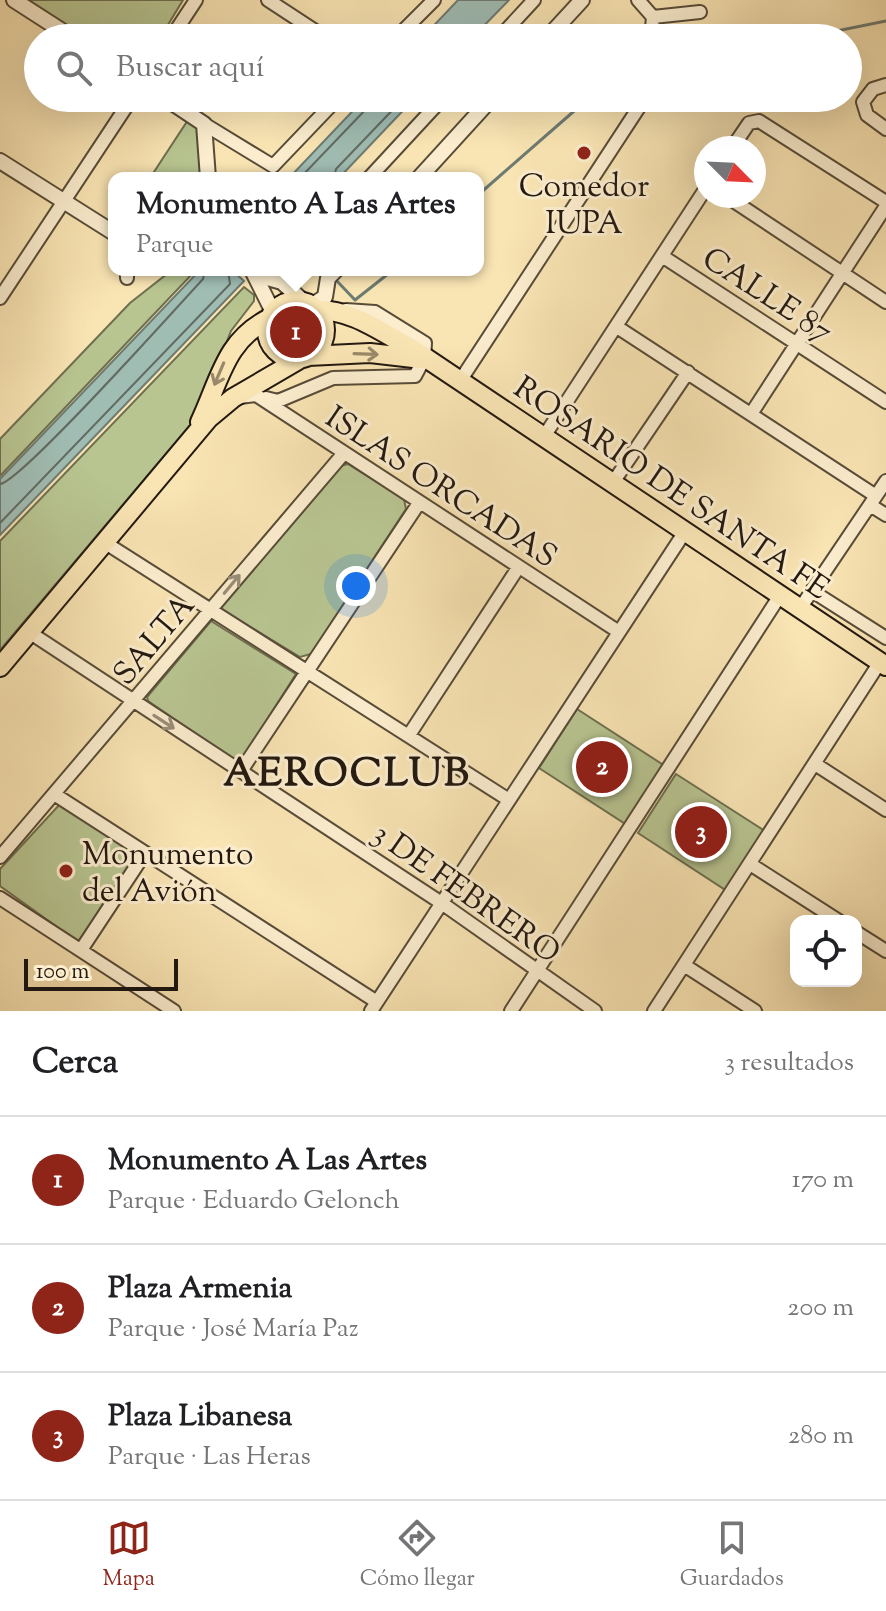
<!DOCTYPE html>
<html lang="es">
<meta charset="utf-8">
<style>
body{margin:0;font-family:"Sorts Mill Goudy",serif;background:#f2f2f2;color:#202124}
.controls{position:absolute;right:24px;bottom:24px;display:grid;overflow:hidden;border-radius:16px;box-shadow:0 8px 32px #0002}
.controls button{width:72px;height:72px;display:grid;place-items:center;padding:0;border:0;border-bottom:2px solid #e0e0e0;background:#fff;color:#202124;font:40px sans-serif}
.compass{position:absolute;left:694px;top:136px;width:72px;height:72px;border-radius:50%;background:#fff;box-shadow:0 8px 32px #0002;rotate:114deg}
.scale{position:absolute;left:24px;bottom:20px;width:154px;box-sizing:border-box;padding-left:8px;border:4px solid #231910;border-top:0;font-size:22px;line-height:28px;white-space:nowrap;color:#231910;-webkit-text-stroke:6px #fbedce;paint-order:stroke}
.you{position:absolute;left:356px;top:586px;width:28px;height:28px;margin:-20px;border:6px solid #fff;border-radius:50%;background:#1a73e8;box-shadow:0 0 0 12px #1a73e833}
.badge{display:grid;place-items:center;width:52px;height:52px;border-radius:50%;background:#8f2418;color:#fff;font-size:26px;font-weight:700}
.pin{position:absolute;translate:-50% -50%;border:4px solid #fff;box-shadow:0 2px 8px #0006}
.popup{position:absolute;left:108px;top:172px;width:376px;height:104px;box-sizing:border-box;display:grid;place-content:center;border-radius:16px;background:#fff;filter:drop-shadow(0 2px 6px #0005);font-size:26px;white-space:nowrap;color:#757577}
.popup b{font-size:30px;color:#202124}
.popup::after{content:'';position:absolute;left:50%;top:100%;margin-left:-16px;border:16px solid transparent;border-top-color:#fff}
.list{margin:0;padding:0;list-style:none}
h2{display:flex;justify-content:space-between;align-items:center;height:104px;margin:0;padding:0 32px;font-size:34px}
h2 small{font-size:26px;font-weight:400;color:#757577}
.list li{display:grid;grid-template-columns:52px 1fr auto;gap:24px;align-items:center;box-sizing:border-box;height:128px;padding:0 32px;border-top:2px solid #e0e0e0}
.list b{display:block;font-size:30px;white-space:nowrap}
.list p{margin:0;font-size:26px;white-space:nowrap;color:#757577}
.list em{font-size:26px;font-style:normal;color:#757577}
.icon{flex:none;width:44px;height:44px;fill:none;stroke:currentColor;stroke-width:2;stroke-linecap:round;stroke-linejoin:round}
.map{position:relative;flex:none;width:886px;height:1011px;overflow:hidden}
.search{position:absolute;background:#fff;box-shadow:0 8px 32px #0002;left:24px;right:24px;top:24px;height:88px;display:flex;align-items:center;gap:20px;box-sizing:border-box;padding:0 28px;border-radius:44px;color:#757577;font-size:30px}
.sheet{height:488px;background:#fff}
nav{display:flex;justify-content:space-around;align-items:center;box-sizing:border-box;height:112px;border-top:2px solid #e0e0e0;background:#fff;font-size:22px;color:#757577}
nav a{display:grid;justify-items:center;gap:4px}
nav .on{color:#8f2418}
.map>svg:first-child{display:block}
.green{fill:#b8c591;stroke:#6e6f50;stroke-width:2}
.water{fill:#a0bdb4;stroke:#6e7b72;stroke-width:2}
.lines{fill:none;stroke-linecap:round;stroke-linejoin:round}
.shore{stroke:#626b62;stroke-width:2}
.stream{stroke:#6e7b72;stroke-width:3}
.minor-casing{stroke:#584c39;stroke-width:16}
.tertiary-casing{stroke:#584c39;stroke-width:18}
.primary-casing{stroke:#231910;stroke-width:22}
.minor{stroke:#fbedce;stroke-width:12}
.tertiary{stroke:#fbedce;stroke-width:14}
.primary{stroke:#f9e4b3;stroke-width:18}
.oneway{stroke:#99896a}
.oneway2{stroke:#9a8e78}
.poi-dot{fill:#8f2418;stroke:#fbedce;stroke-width:3}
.labels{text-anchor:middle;stroke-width:6;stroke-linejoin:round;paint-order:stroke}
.poi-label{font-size:32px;fill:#231910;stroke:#fbedce}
.street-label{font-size:32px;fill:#231910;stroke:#fbedce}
.district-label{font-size:40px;font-weight:bold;letter-spacing:2px;fill:#231910;stroke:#fbedce}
</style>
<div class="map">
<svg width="886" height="1011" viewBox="0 0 886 1011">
<rect width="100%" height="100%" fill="#f9e4b3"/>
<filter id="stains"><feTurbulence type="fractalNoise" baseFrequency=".0025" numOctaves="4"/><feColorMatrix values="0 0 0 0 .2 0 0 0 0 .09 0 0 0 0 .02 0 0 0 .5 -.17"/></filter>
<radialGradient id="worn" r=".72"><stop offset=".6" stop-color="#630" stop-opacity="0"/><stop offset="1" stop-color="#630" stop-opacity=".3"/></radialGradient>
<path class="green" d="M19 0H183L160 38H79Z
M188 120 197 127 202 178H150Z
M172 270H196L0 476V439L130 303Z
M244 287 254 295V301L231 331 197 417 0 650V541Z
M276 332a20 20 0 1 1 40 0a20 20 0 1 1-40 0Z
M348 464 404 499 406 509 311 654 300 657 222 610V604L340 466Z
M211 621 296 674 242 759H233L148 701 147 697Z
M577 709 665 766 627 825 539 768Z
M676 774 765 831 727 891 638 833Z
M60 804 141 856 81 944 0 886V869Z"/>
<path class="water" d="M458 0H509L472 38H422Z
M365 98H415L339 178H289Z
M200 270H232L244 281 0 535V479Z"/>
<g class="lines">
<path class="shore" d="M300 178 368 107 370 98
M334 178 336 169 404 98
M0 484C21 482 177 307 203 279L205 270
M0 523 230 284 228 270"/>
<path class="stream" d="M802 38 886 21
M478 195 589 98
M319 270 323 272
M336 280 355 300 393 270"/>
<defs>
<path id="minor" d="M268 0 326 38
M638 0 653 17 651 38
M653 17 700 12
M171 38 196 0
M396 38 434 0
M499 38 534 0
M886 85 873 89 863 102 867 115 886 129
M204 124 273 166 338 98
M732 148 749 123 759 121 886 202
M369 178 443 98
M726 196 886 302
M662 256 886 402
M127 278V270
M282 282 290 270
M0 298 132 98
M617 327 876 496
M460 381 645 98
M240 397 256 395 619 632
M266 398 278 401 333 378 415 376 424 359 425 343 375 312 346 310
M751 414 886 206
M545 435 706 188
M614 481 688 372
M870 505 886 515
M104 542 509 800
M812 591 886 638
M799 610 886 481
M29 632 443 904 595 1011
M409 735 518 568
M815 764 886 810
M241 771 419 503
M54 794 377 1002
M0 857 344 453
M750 864 839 921
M0 898 174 1011
M856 932 886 951
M81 950 145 853
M684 965 755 1011
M371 1011 686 530
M511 1011 779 597
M654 1011 880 662"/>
<path id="tertiary" d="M14 0 73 38
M547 38 582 0
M165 98 204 124 208 178
M0 161 114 233
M419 178 492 98
M252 270 273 312
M257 275 282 282 305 303
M311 306 325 297 328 278 336 270"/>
<path id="primary" d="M267 330a29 29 0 1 1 58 0a29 29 0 1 1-58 0Z
M316 310C351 309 381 332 411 348L886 666
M308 356 370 353 422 359
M200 422C220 380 225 340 270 318
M0 667 209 418 233 398 300 359"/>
</defs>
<use href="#minor" class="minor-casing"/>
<use href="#tertiary" class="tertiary-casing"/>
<use href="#primary" class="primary-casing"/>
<use href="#minor" class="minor"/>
<use href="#tertiary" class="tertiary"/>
<use href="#primary" class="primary"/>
</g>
<defs><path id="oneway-shaft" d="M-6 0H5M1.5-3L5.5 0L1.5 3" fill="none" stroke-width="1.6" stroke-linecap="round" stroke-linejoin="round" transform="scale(2)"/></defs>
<g class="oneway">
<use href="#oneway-shaft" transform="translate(366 354) rotate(2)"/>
<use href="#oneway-shaft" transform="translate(219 374) rotate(113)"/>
</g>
<g class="oneway2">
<use href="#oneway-shaft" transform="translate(232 584) rotate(-50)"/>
<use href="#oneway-shaft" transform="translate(164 722) rotate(33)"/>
</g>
<g class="poi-dot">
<circle cx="584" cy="153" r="8"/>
<circle cx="66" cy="871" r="8"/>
</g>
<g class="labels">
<g class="poi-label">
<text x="584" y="196">Comedor<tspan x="584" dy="37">IUPA</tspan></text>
<text x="82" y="864" text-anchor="start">Monumento<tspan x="82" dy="37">del Avión</tspan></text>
</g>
<g class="street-label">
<text transform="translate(768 294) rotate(33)" y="11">CALLE 87</text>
<text transform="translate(442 486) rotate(33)" y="11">ISLAS ORCADAS</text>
<text transform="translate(672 487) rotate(34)" y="11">ROSARIO DE SANTA FE</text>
<text transform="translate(153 639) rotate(-50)" y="11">SALTA</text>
<text transform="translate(467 892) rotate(35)" y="11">3 DE FEBRERO</text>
</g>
<g class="district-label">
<text x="347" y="785">AEROCLUB</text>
</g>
</g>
<rect width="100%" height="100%" filter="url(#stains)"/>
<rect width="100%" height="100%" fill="url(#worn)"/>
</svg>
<div class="controls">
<button><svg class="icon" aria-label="locate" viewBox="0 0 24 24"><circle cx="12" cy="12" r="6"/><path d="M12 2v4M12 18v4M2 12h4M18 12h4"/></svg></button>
</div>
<svg class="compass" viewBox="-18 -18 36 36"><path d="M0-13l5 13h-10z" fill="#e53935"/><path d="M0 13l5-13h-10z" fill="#757577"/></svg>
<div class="scale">100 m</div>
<div class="you"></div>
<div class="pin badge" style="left:296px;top:332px">1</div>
<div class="popup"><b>Monumento A Las Artes</b>Parque</div>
<div class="pin badge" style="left:602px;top:767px">2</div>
<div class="pin badge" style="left:701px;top:832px">3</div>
<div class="search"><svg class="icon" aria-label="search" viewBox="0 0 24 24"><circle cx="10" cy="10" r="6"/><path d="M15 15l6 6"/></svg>Buscar aquí</div>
</div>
<section class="sheet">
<h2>Cerca<small>3 resultados</small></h2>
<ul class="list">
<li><span class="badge">1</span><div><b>Monumento A Las Artes</b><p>Parque · Eduardo Gelonch</p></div><em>170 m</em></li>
<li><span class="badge">2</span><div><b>Plaza Armenia</b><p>Parque · José María Paz</p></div><em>200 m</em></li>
<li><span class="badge">3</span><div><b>Plaza Libanesa</b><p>Parque · Las Heras</p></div><em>280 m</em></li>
</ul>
</section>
<nav>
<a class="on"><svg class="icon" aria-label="map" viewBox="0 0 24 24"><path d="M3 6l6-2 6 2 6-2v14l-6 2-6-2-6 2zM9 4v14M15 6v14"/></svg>Mapa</a>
<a><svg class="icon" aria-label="directions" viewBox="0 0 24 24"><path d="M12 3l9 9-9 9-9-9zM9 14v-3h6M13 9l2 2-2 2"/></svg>Cómo llegar</a>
<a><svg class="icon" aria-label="saved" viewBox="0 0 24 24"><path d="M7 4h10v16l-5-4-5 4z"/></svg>Guardados</a>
</nav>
